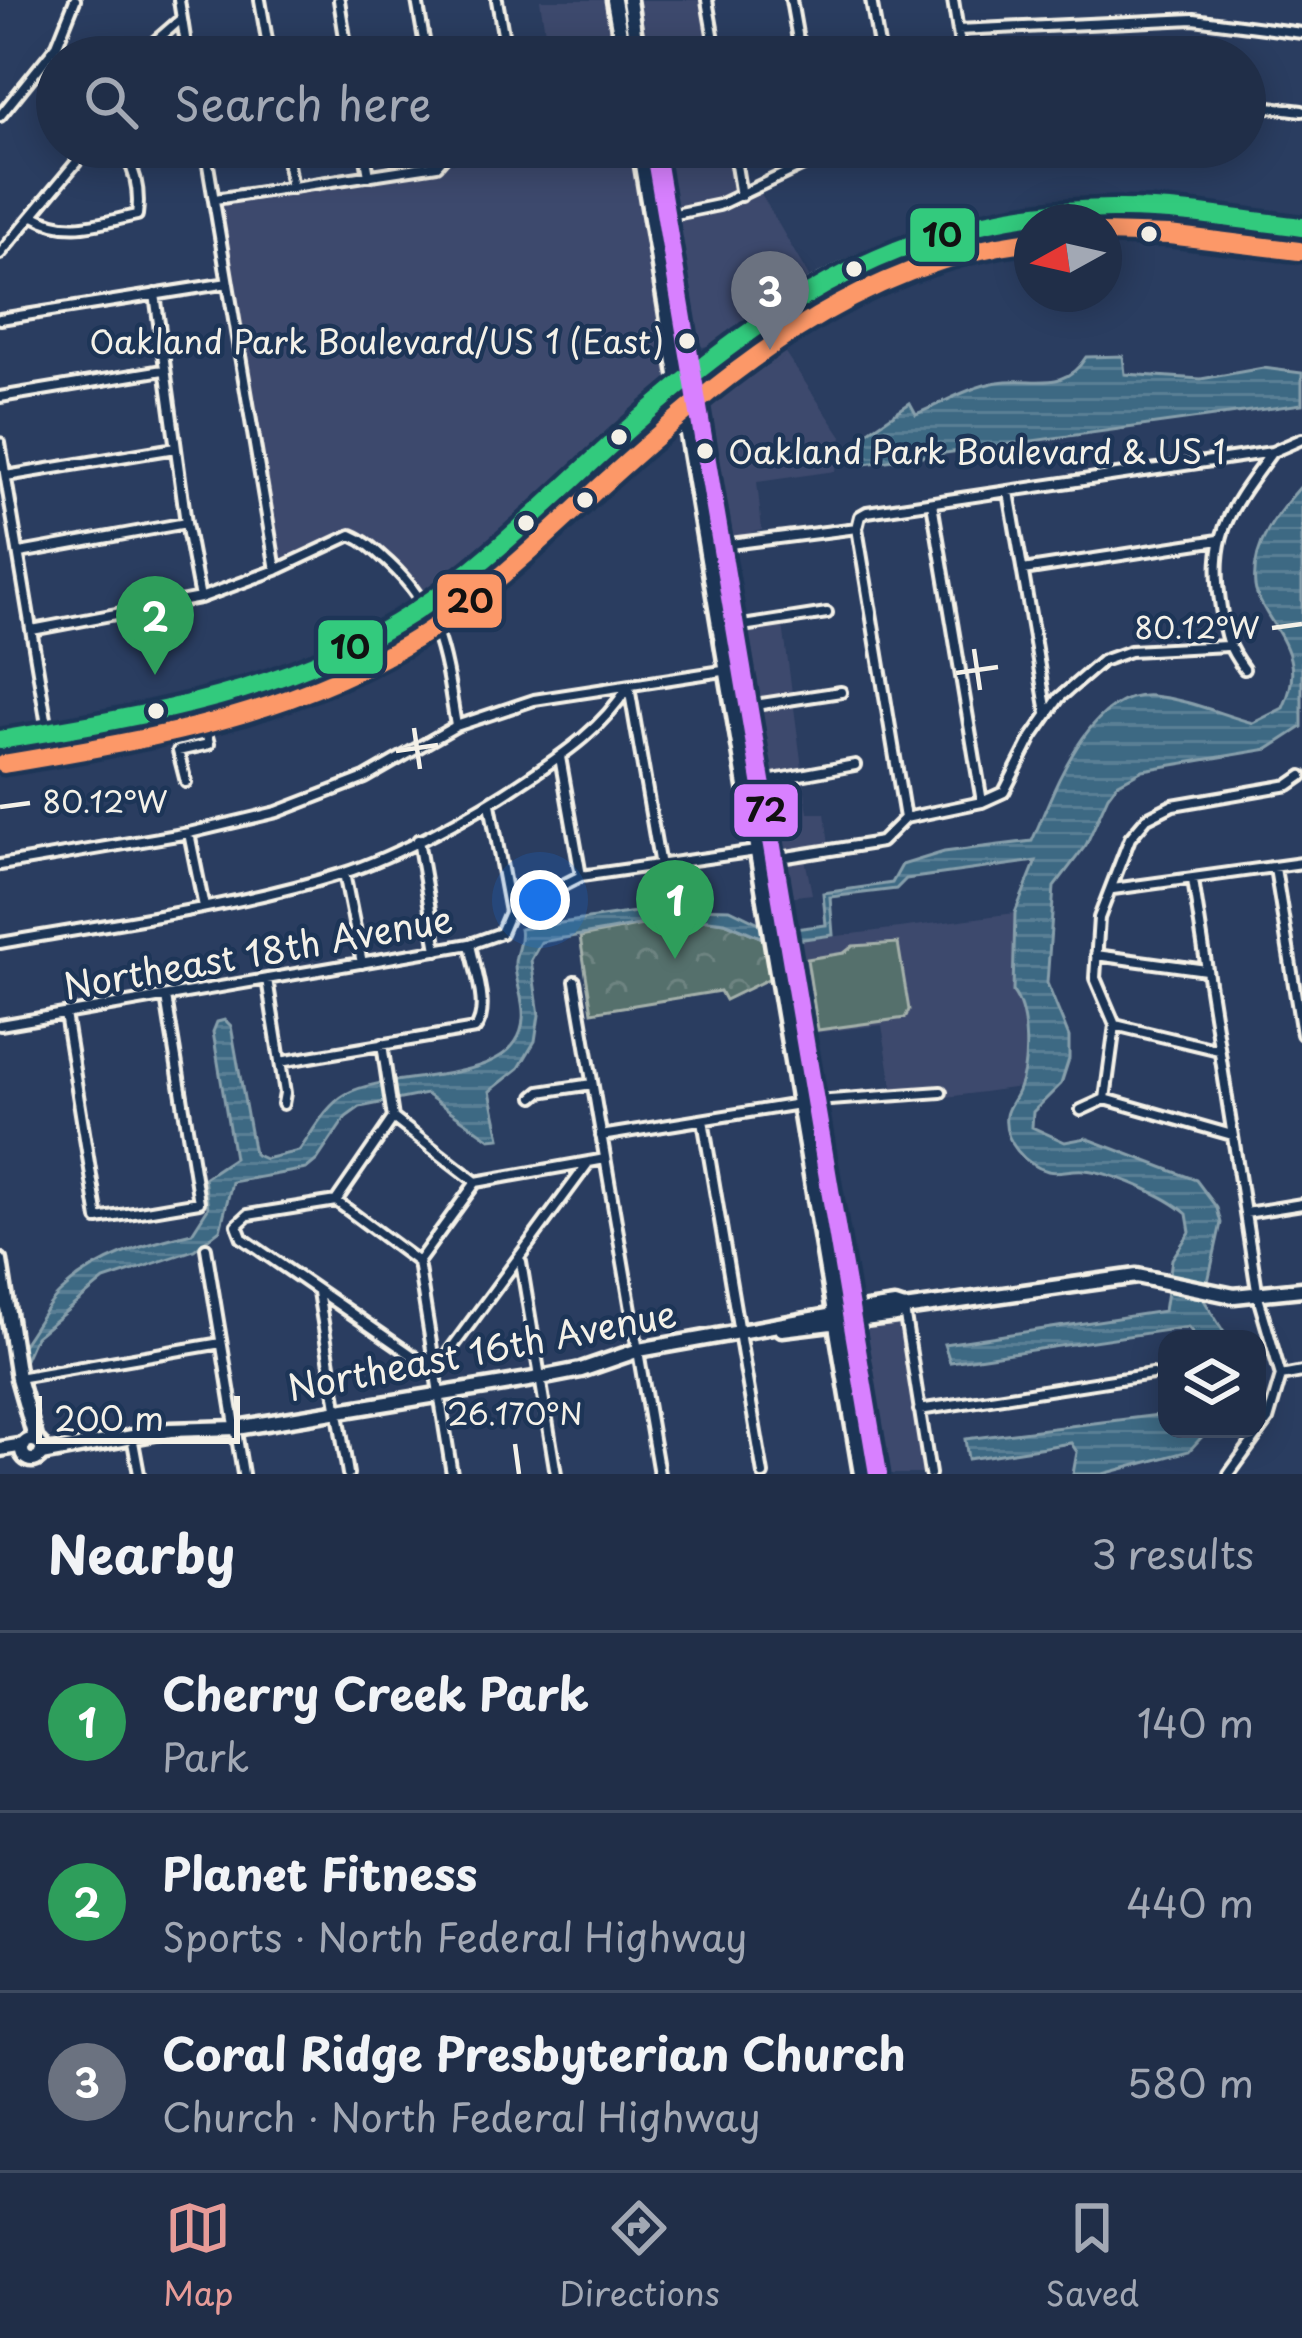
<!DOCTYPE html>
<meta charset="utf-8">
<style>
body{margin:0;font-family:"Playpen Sans",sans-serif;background:#2d3a52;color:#f1f3f6}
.controls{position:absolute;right:36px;bottom:36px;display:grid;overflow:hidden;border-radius:24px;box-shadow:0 6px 30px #0003}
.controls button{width:108px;height:108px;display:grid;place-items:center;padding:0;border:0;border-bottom:3px solid #3d4a60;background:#202e48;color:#f1f3f6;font:60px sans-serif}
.compass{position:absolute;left:1014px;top:204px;width:108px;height:108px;border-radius:50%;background:#202e48;box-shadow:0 6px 30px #0003;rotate:262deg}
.scale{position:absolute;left:36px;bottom:30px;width:204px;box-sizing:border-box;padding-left:12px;border:6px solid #f4f1e8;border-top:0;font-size:33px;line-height:42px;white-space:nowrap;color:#f4f1e8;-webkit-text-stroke:9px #1d3557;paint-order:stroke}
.you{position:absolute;left:540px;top:900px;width:42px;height:42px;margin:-30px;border:9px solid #fff;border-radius:50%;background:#1a73e8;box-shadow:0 0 0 18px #1a73e833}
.badge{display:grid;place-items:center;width:78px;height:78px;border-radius:50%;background:#e69b98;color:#fff;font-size:39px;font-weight:700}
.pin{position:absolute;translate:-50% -99px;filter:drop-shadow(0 3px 6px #0008)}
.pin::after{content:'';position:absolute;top:63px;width:42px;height:36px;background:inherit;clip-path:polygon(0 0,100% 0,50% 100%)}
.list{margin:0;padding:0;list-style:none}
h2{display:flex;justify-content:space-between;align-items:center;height:156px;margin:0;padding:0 48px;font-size:51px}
h2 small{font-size:39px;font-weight:400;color:#a2a8b4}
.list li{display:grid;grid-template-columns:78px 1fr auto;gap:36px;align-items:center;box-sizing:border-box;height:180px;padding:0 48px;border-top:3px solid #3d4a60}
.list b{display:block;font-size:45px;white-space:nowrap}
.list p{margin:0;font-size:39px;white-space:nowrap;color:#a2a8b4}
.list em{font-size:39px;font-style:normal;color:#a2a8b4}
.icon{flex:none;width:66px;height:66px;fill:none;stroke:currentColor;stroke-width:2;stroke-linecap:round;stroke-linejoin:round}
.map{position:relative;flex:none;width:1302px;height:1474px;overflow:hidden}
.search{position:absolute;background:#202e48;box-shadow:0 6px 30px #0003;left:36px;right:36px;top:36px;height:132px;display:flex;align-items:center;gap:30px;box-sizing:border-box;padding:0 42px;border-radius:66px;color:#a2a8b4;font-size:45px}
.sheet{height:696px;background:#202e48}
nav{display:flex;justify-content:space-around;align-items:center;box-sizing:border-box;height:168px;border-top:3px solid #3d4a60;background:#202e48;font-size:33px;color:#a2a8b4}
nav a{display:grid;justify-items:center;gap:6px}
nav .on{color:#e69b98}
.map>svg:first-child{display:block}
.built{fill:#3e4a6d}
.park{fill:url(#park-crowns);stroke:#a4b0aa;stroke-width:3}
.garden{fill:#556f6c;stroke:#a4b0aa;stroke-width:3}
.water{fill:url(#water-rules);stroke:#879fab;stroke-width:3}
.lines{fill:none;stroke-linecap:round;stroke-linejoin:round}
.street-casing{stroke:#f4f1e8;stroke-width:16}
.secondary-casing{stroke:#f4f1e8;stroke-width:21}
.primary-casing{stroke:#f4f1e8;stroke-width:21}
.street{stroke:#1d3557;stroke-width:8}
.secondary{stroke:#1d3557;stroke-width:12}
.primary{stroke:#1d3557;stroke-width:12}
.bus-1-casing{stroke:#1d3557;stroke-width:27}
.bus-2-casing{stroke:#1d3557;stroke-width:27}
.bus-3-casing{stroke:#1d3557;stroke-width:27}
.bus-1{stroke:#33ca7d;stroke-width:18}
.bus-2{stroke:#fc9868;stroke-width:18}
.bus-3{stroke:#d880ff;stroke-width:18}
.ticks{fill:none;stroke:#f4f1e8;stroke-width:4.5}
.bus-dot{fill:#f4f1e8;stroke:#1d3557;stroke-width:4.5}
.labels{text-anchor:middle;stroke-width:9;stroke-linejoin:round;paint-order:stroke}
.bus-label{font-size:33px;fill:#f4f1e8;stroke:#1d3557;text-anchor:end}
.street-label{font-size:36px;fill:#f4f1e8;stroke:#1d3557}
.ticks-label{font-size:30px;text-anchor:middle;fill:#f4f1e8;stroke:#1d3557;stroke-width:9;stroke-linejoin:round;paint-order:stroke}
.line-badge{stroke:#1d3557;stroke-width:4.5}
.pale-badge-label{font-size:33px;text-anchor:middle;font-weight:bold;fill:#111}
</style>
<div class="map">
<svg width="1302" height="1474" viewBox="0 0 1302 1474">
<defs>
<pattern id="park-crowns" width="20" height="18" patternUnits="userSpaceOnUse" patternTransform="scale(3)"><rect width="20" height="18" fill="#556f6c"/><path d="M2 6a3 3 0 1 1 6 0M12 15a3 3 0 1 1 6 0" fill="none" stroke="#6e8481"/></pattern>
<pattern id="water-rules" width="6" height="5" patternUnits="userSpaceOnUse" patternTransform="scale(3)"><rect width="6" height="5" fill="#3e6983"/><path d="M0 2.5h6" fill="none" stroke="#5a7f95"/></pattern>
</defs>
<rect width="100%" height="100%" fill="#2a3d60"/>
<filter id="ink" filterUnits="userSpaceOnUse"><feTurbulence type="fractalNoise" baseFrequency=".00833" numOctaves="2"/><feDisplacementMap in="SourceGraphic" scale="24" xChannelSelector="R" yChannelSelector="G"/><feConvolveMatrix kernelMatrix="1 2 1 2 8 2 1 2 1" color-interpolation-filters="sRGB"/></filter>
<g filter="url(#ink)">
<path class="built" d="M540 0H612L623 57H549Z
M636 0H703L713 57H645Z
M560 147H638L674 379 419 597 400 572 353 531 276 570 215 199Z
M661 147H729L735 182 731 194 706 205 671 209Z
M760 192 809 277 714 344 703 347 692 340 673 219 726 206Z
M773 335 842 437 835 471 757 482 762 530 726 539 701 395Z
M783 625 808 813H825L830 854 805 859 812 894 787 897 741 631Z
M1015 913 1013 991 1021 1002 1025 1058 1020 1087 895 1104 882 1025 813 1033 799 941Z
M902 1317 926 1474H882L856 1324Z"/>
<path class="park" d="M684 917 725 922 765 939 770 978 725 1000 720 991 592 1012 580 937Z"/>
<path class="garden" d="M898 943 909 1010 905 1018 818 1030 807 959 844 953 853 946Z"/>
<path class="water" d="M1123 356 1125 374 1201 379 1263 368 1302 373V404L865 464 854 448 869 431 910 403 916 414C941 404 971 386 998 382 1033 376 1063 394 1086 357Z
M1302 485V727L1268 749 1143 770 1117 784 1108 796 1086 845 1054 887 1047 983 1069 1037V1059L1061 1084 1033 1112 1032 1127 1065 1142 1086 1138 1196 1180 1217 1208 1221 1223 1204 1300 1228 1339H1198L1188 1327 950 1362 944 1344 1164 1311 1172 1259 1190 1232 1187 1214C1166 1195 1113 1173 1085 1170 1073 1168 1059 1174 1048 1171 1025 1165 1003 1141 1006 1116 1007 1107 1015 1099 1018 1091 1029 1066 1029 1013 1013 992L1015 913 1036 861 906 879 896 889 830 897 833 935 796 940 794 929 826 925 823 893 892 883 902 865 944 852 1032 841C1053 794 1087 691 1152 696 1187 699 1220 714 1253 723L1283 708C1302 668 1288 647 1266 612 1261 603 1256 596 1255 586 1251 545 1277 513 1302 485Z
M690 904 691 908 730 909 763 925 765 939 725 922 684 917 541 942 531 960 539 1015 535 1041 519 1068 490 1091 500 1138 490 1139 426 1094 360 1107 346 1117 317 1160 306 1169 232 1182 220 1230 194 1250 104 1280 35 1337 23 1364 20 1348C34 1330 43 1309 60 1293 96 1258 145 1244 192 1233L208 1208 204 1178 234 1158 213 1032 217 1022 225 1020 231 1026 254 1154 265 1159 299 1151C312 1133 326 1105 346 1094 388 1069 519 1089 523 1019 525 1001 515 982 515 964 515 951 523 943 520 929Z
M1167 1414V1429H1209L1189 1451 1103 1474H1073L1077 1452 1071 1443 968 1459 965 1439Z"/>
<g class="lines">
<defs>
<path id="street" d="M179 0 188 57
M260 0 270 57
M339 0 348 57
M417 0 427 57
M497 0 507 57
M707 0 717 57
M791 0 801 57
M871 0 881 57
M953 0 962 57
M958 30 1194 19 1302 33
M146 57 151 45 181 19
M1245 104 1302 111
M0 116 57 45 75 0
M205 147 276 570
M285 147 292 188
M364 147 369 176
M522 147 523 152 552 147
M733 147 741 196
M215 199 437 165 444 157 442 147
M34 216C69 236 98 223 137 215 140 192 136 163 117 147
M651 219 719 205 841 147
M0 254 89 147
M155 294 186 523 200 598
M0 319 228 283
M0 397 163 370
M0 443 48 731
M6 476 175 448
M1009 492 1047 713
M932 503 982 802
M857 528 905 818
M722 545 857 528 860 516 867 512 1272 452 1302 439
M20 553 186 523
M1023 570 1219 540
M736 627 827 613
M32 630 200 598 276 570 351 535C366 541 377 552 389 563 441 611 445 659 456 726
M1244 669C1227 646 1225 636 1221 608 1209 533 1229 511 1272 452
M629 687 660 866
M748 706 841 692
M560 757 581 876
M186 782 178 751 209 744 203 721
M762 782 855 765
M490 804 510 912
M189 833 204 907
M418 840 437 950
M774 859 881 842 905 818 982 802 1004 792 1032 737 1059 698 1102 661 1130 651 1227 646
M0 865 189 833 277 812 365 778 456 726 534 700 729 670
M1275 868 1302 1034
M344 873 362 963
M1193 880 1258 1297 1281 1376 1268 1420 1229 1474
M1113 889 1302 863
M510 912 581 876 756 851
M0 943C113 923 231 908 341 874 398 856 478 812 528 778 567 752 603 727 628 687
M1096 955 1206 970
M267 979 285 1093 283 1104
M575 981 659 1474
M65 1014 98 1219 199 1202 166 997
M0 1025 470 944 501 933 510 912
M1115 1025 1219 1050
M382 1044 393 1118
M280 1062 475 1029C491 1009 474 968 470 944
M534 1097 540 1092 592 1084
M1105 1099 1232 1135
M816 1101 941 1092
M1081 1110 1105 1099 1115 1025 1095 978 1099 918 1130 838 1147 818 1173 805 1289 785 1302 776
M703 1120 763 1474
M601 1136 799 1104
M589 1162 435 1371 242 1238 237 1225 248 1215 336 1201 418 1262 476 1182 589 1162 605 1159
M336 1201 393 1118 476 1182
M1246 1213 1302 1204
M206 1248 243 1474
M418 1262 452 1474
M521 1262 556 1474
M318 1292 348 1474
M904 1310 930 1474
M1281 1376 1302 1372
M18 1378 221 1343
M919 1410 1152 1374
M132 1436 139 1474"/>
<path id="secondary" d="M0 1261 18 1378 36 1441
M782 1329 896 1315 904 1309
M22 1450a10 10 0 1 1 20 0a10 10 0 1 1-20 0Z
M0 1449 24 1445
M41 1454 170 1430 236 1428 540 1378 581 1370 639 1350 834 1315 895 1306 904 1309 1137 1276 1234 1296 1302 1289"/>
<path id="primary" d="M614 0 624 57
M629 0 638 57
M639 147 861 1474
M654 147 878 1474
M1104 226 1158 227 1302 244
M0 740C188 709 314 693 470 572 675 396 799 223 1093 209 1162 206 1233 219 1302 227
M0 757C116 737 236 725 343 673 418 637 480 584 542 530 606 475 669 418 733 362 820 294 921 245 1032 230"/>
</defs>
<use href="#street" class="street-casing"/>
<use href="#secondary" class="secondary-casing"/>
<use href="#primary" class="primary-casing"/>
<use href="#street" class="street"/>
<use href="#secondary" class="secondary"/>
<use href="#primary" class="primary"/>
<defs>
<path id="bus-1" d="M0 740C144 716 289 693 414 612 492 561 558 491 628 429 773 301 919 206 1121 209 1182 209 1242 220 1302 227"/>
<path id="bus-2" d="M1104 233 1169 235 1299 251
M4 764C151 739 297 715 425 633 486 594 539 543 592 494 720 377 853 262 1032 241"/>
<path id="bus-3" d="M654 147 878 1474"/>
</defs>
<use href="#bus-1" class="bus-1-casing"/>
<use href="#bus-2" class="bus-2-casing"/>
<use href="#bus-3" class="bus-3-casing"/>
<use href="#bus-1" class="bus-1"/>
<use href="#bus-2" class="bus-2"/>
<use href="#bus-3" class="bus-3"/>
</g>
</g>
<path class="ticks" d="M1272 628 1302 624M974 649 980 690M956 673 998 667M414 728 420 769M396 751 438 745M0 807 30 803M515 1444 519 1474"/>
<g class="bus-dot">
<circle cx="1149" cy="234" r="10"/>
<circle cx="854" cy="269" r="10"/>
<circle cx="687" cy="341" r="10"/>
<circle cx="619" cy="437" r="10"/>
<circle cx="705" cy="451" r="10"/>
<circle cx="585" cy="500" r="10"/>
<circle cx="526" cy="523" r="10"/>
<circle cx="156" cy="711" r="10"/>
</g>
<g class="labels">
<g class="bus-label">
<text x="664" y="354">Oakland Park Boulevard/US 1 (East)</text>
<text x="728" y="464" text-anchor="start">Oakland Park Boulevard &amp; US 1</text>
</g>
<g class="street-label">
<text transform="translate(258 953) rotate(-10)" y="13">Northeast 18th Avenue</text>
<text transform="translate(482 1351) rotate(-11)" y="13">Northeast 16th Avenue</text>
</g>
</g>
<g class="ticks-label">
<text x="1197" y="639">80.12°W</text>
<text x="105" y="813">80.12°W</text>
<text x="515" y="1425">26.170°N</text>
</g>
<g class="line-badge">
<rect x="908" y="206" width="69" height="58" rx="12" fill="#33ca7d"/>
<rect x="435" y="572" width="69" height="58" rx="12" fill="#fc9868"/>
<rect x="316" y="618" width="69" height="58" rx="12" fill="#33ca7d"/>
<rect x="732" y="782" width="68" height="57" rx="12" fill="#d880ff"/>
</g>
<g class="pale-badge-label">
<text x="942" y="247">10</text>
<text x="470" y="613">20</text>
<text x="350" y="659">10</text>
<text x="766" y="822">72</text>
</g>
</svg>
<div class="controls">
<button><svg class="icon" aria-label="layers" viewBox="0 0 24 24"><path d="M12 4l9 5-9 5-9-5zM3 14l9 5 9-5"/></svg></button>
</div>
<svg class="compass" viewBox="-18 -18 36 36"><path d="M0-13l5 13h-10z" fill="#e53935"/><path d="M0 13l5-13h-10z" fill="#a2a8b4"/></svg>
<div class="scale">200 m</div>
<div class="you"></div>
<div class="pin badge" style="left:675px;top:959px;background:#2e9e5b">1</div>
<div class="pin badge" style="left:155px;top:675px;background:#2e9e5b">2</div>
<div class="pin badge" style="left:770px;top:350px;background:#6b7280">3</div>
<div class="search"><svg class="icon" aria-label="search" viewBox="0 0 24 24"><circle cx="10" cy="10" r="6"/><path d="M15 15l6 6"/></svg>Search here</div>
</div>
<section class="sheet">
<h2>Nearby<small>3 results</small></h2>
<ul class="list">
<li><span class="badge" style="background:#2e9e5b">1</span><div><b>Cherry Creek Park</b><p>Park</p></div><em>140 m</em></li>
<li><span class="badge" style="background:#2e9e5b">2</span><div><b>Planet Fitness</b><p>Sports · North Federal Highway</p></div><em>440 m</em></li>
<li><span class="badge" style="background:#6b7280">3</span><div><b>Coral Ridge Presbyterian Church</b><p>Church · North Federal Highway</p></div><em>580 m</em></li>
</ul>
</section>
<nav>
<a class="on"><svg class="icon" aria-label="map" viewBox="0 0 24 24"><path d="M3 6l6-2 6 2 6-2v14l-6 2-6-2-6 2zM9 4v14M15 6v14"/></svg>Map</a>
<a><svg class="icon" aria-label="directions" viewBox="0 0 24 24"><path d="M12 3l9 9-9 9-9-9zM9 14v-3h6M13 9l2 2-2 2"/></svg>Directions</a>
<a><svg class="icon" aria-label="saved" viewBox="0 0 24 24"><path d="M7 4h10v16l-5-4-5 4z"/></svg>Saved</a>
</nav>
